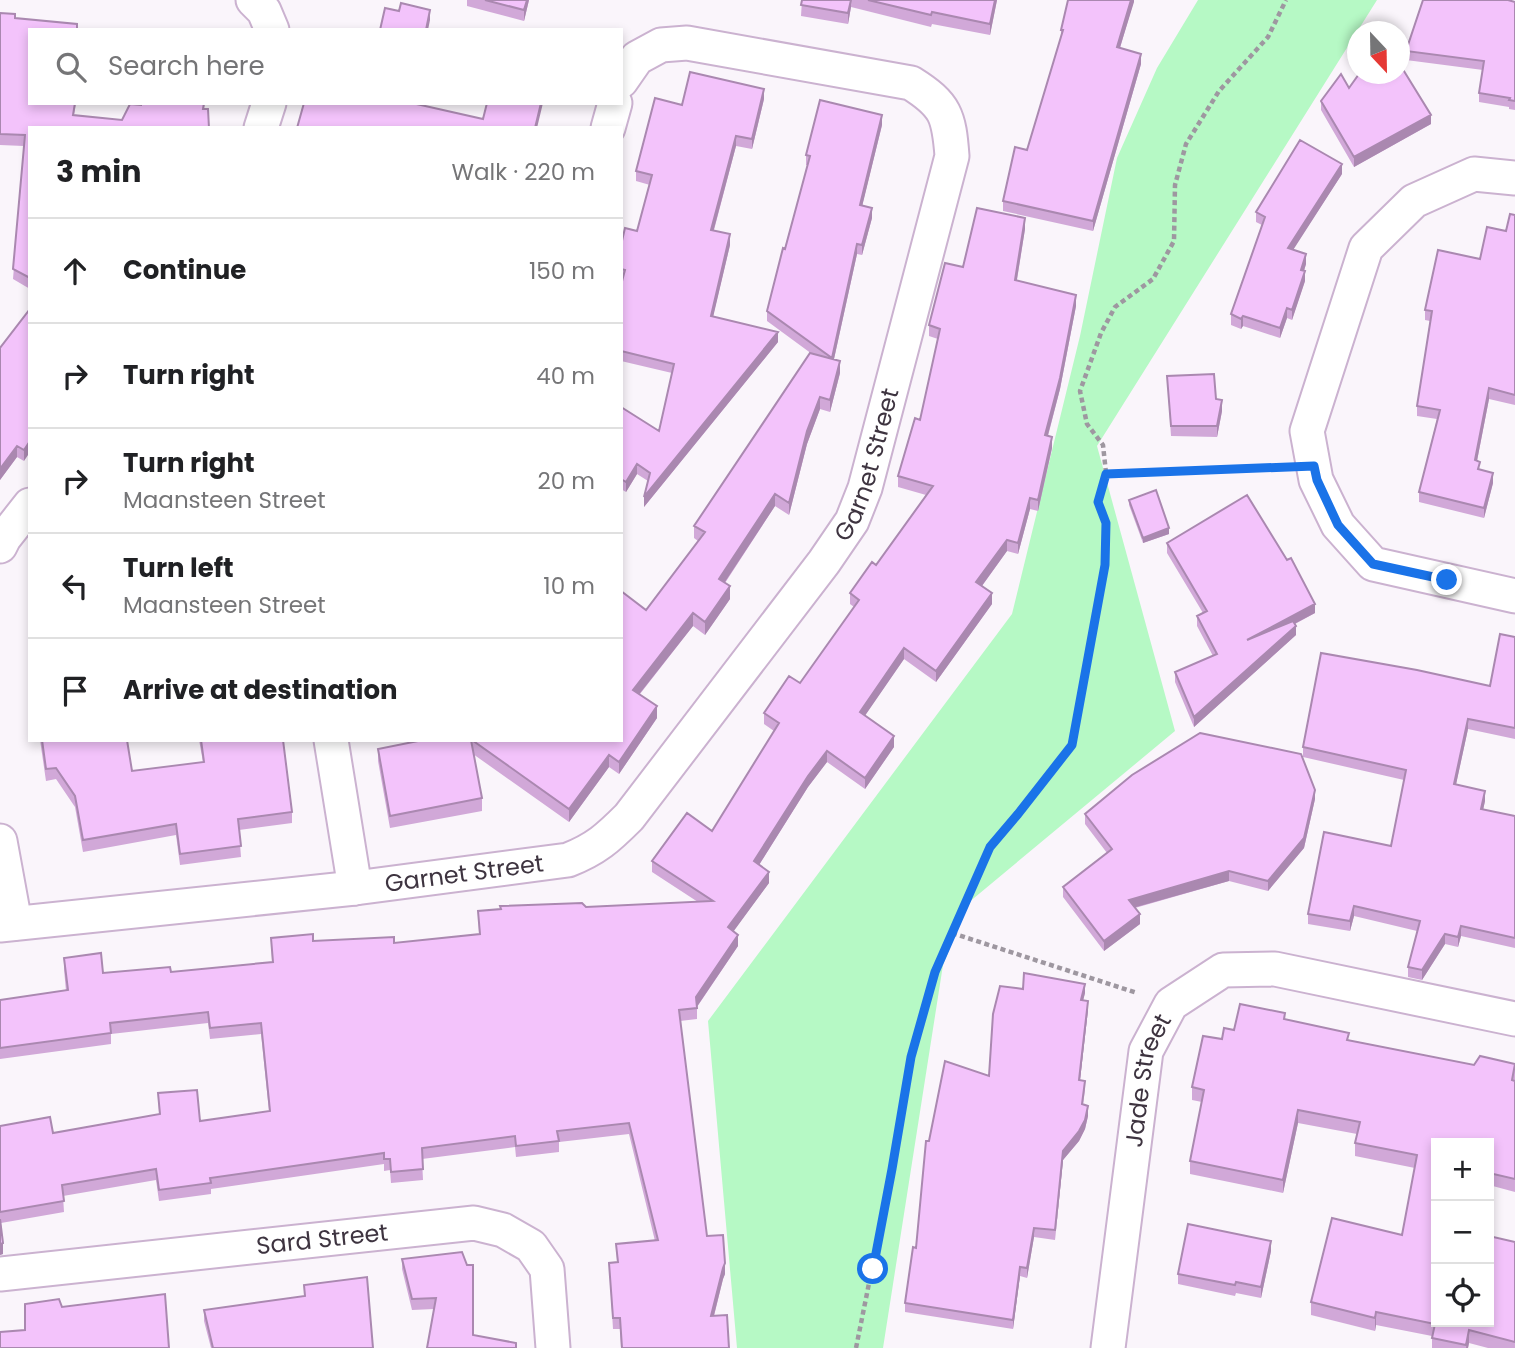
<!DOCTYPE html>
<meta charset="utf-8">
<style>
body{margin:0;font-family:Poppins,sans-serif;background:#f2f2f2;color:#202124}
.controls{position:absolute;right:21px;bottom:21px;display:grid;overflow:hidden;border-radius:0px;box-shadow:0 4px 10px #0003}
.controls button{width:63px;height:63px;display:grid;place-items:center;padding:0;border:0;border-bottom:2px solid #e0e0e0;background:#fff;color:#202124;font:35px sans-serif}
.compass{position:absolute;left:1347px;top:21px;width:63px;height:63px;border-radius:50%;background:#fff;box-shadow:0 4px 10px #0003;rotate:158deg}
.stop{position:absolute;width:21px;height:21px;margin:-16px;border:5px solid #1a73e8;border-radius:50%;background:#fff}
.stop.end{background:#1a73e8;border-color:#fff;box-shadow:0 2px 7px #0008}
.list{margin:0;padding:0;list-style:none}
h2{display:flex;justify-content:space-between;align-items:center;height:91px;margin:0;padding:0 28px;font-size:30px}
h2 small{font-size:23px;font-weight:400;color:#757577}
.list li{display:grid;grid-template-columns:46px 1fr auto;gap:21px;align-items:center;box-sizing:border-box;height:105px;padding:0 28px;border-top:2px solid #e0e0e0}
.list b{display:block;font-size:26px;white-space:nowrap}
.list p{margin:0;font-size:23px;white-space:nowrap;color:#757577}
.list em{font-size:23px;font-style:normal;color:#757577}
.icon{flex:none;width:38px;height:38px;fill:none;stroke:currentColor;stroke-width:2;stroke-linecap:round;stroke-linejoin:round}
.map{position:relative;flex:none;width:1515px;height:1348px;overflow:hidden}
.search{position:absolute;background:#fff;box-shadow:0 4px 10px #0003;left:28px;top:28px;width:595px;height:77px;display:flex;align-items:center;gap:18px;box-sizing:border-box;padding:0 24px;border-radius:0px;color:#757577;font-size:26px}
.panel{position:absolute;background:#fff;box-shadow:0 4px 10px #0003;left:28px;top:126px;width:595px;height:616px;border-radius:0px}
.map>svg:first-child{display:block}
.green{fill:#b6f9c5}
.lines{fill:none;stroke-linecap:round;stroke-linejoin:round}
.street-casing{stroke:#cbb2d0;stroke-width:37}
.path{stroke:#9e97a0;stroke-width:4.5;stroke-dasharray:5 3.5;stroke-linecap:butt}
.street{stroke:#fff;stroke-width:33}
.wall{fill:#d1a8d8}
.shaded-wall{fill:#aa88b0}
.building{fill:#f3c3fb;stroke:#aa88b0;stroke-width:2}
.route{stroke:#1a73e8;stroke-width:9}
.labels{text-anchor:middle;stroke-width:5;stroke-linejoin:round;paint-order:stroke}
.street-label{font-size:24px;fill:#3e3440;stroke:#fff}
</style>
<div class="map">
<svg width="1515" height="1348" viewBox="0 0 1515 1348">
<rect width="100%" height="100%" fill="#faf5fb"/>
<path class="green" d="M1198 0H1377L1097 446 1175 731 968 903 943 965 883 1348H737L708 1021 1012 614 1080 336 1117 158 1157 68Z"/>
<g class="lines">
<defs>
<g id="street">
<path d="M253 0 264 11 272 30"/>
<path d="M261 128 269 103"/>
<path d="M608 128 615 103"/>
<path d="M1515 178 1474 174 1414 201 1366 248 1307 431 1316 480 1338 525 1373 564 1515 596"/>
<path d="M0 546 4 538 30 505"/>
<path d="M331 740 355 888"/>
<path d="M0 841 15 923"/>
<path id="s1" d="M0 925 355 888 568 860C596 849 608 838 629 817L824 562 852 521 865 488 952 156C949 116 946 105 911 83L687 43 661 45 637 58 621 81"/>
<path id="s2" d="M0 1274 474 1223 503 1230 531 1246 547 1269 553 1348"/>
<path id="s3" d="M1108 1348 1146 1051 1171 1004 1223 970 1275 969 1515 1019"/>
</g>
</defs>
<use href="#street" class="street-casing"/>
<path class="path" d="M1106 473 1103 445 1087 424 1080 391 1101 333 1115 307 1153 279 1174 241 1175 185 1186 144 1219 91 1268 37 1286 0
M952 933 1137 993
M856 1348 892 1169 911 1057 935 972 990 847 1019 814 1072 745 1105 565 1106 522 1098 502 1106 473 1278 467"/>
<use href="#street" class="street"/>
</g>
<path class="wall" d="M467 0H529L524 21 467 6Z
M802 0H997L990 35 932 24 931 27 851 7 848 24 801 16Z
M1134 0 1120 48 1141 64 1093 231 1003 211V201L1027 150 1061 37V30Z
M1515 2V110L1509 109V107L1479 102V93L1483 70 1406 60V51Z
M0 13 15 18 77 30H30L76 103 74 115 122 120 141 105V103H205L204 109 209 128H30V289L13 279 24 146 0 145Z
M764 99 752 149 736 146 714 230 730 245 713 316 778 342 644 507 648 481 637 474 626 492 621 489V407L659 431 672 373 621 361V285L623 279H621V245L637 231 650 185 636 181V171L682 105Z
M1321 101 1431 124 1354 167 1321 110Z
M882 125 862 206 872 218 862 255 857 254 834 359 840 373 830 412 820 409 807 444 789 515 775 506 725 583 730 599 705 635 693 626 640 694 657 718 619 774 609 767 569 822 473 754 482 798V811L390 828 378 761V749L423 740H621L646 610 698 541 694 538V526L812 354 767 321V311L808 165H806V155Z
M1342 174 1293 249 1306 264 1304 271 1305 281 1292 320 1287 318 1280 338 1243 326 1241 329 1231 325V314L1262 225 1256 222V212Z
M1515 215V405L1489 399 1477 461 1480 470 1493 483 1484 518 1419 502V492L1437 419 1417 416V406L1430 321 1425 320V310L1480 259 1506 231Z
M1025 229 1017 280 1076 306 1060 389 1048 436 1052 448 1038 511 1030 509 1018 554 1007 551 982 586 992 604 936 682 904 659 865 715 894 747 865 789 827 762 808 787 759 865 769 883 733 931 738 946 697 1007V1019L680 1021 707 1236 725 1274 723 1279 714 1316 729 1348H621L620 1329H613L609 1263 617 1262 616 1244 655 1241 629 1134 559 1142V1152L516 1157 515 1147 422 1159 423 1180 391 1183 390 1170 384 1171V1164L211 1189V1194L159 1201 156 1180 63 1196 64 1212 1 1223 3 1254 0 1255V1126L53 1133 159 1114 158 1093 200 1121 269 1111 261 1034 210 1039 208 1023 111 1034V1044L0 1059V1000L66 991 64 969V958L103 973 171 972 272 962 271 938 313 941 394 943 479 934 478 911 698 902 652 872V861L712 831 774 731 764 724V713L800 683 854 607 850 604V593L876 565 926 495 898 487V476L920 420 938 339 929 336V325L963 267Z
M30 309 24 461 17 457 0 480V348Z
M1167 376 1216 399 1222 411 1217 437 1171 436Z
M1129 500 1169 534 1143 543 1129 505Z
M1167 543 1315 613 1295 624 1296 635 1194 727 1175 682V672L1213 656 1197 626V616L1203 613 1167 553Z
M1515 637V739L1468 729 1456 784 1485 801 1483 810 1515 816V948L1461 936 1458 947 1445 944 1422 980 1408 977V967L1417 931 1354 916 1350 931 1308 924V914L1391 846 1404 780 1303 757V747L1490 686Z
M40 740H127L132 771 203 762 199 740H289V741L283 742 292 812V823L239 830 241 857 180 865 176 835 83 852 75 807 56 779 46 781Z
M1315 799 1304 848 1268 891 1229 881 1135 908 1140 924 1104 951 1063 897V887L1107 853 1085 824V814Z
M1023 989 1085 993 1083 1000 1088 1010 1080 1080 1085 1090 1083 1105 1088 1116 1085 1129 1079 1141 1063 1160 1055 1240 1034 1237 1027 1278 1020 1276 1013 1329 905 1312V1303L916 1248 929 1141 989 1076Z
M1285 1019 1349 1040 1474 1065 1515 1064V1192L1489 1185V1143H1436V1322L1515 1242V1348H1488L1469 1343 1468 1348H1432V1336L1376 1325 1375 1331 1311 1315V1302L1402 1235 1415 1168 1355 1156V1143L1357 1134 1298 1123 1283 1193 1190 1174V1161L1202 1102 1192 1100V1087L1222 1039 1234 1030Z
M1271 1251 1261 1298 1236 1293 1235 1296 1178 1284V1274Z
M402 1259 473 1335 516 1348H427L434 1309 412 1310 402 1269Z
M304 1285 373 1348H211L204 1321V1310L304 1296Z"/>
<path class="shaded-wall" d="M527 0H529L524 21V10Z
M851 0V7L848 24V13Z
M995 0H997L990 35V24Z
M1131 0H1134V2L1117 57V47Z
M430 10V20L428 30H426Z
M1141 54V64L1093 231V221Z
M764 89V99L752 149V139Z
M541 103H543L537 128H535Z
M882 115V125L860 215V205Z
M1431 115V124L1354 167V157Z
M736 136V146L711 240V230Z
M1342 164V174L1288 258V248Z
M872 208V218L862 255V245Z
M1025 218V229L1015 291V280Z
M730 234V245L711 326V316Z
M857 244V254L832 368V358Z
M1306 254V264L1301 280V270Z
M1305 271V281L1292 320V310Z
M1076 295V306L1060 389 1045 446V435Z
M1287 308V318L1280 338V328Z
M1243 316V326L1241 329V319Z
M778 332V342L644 507V497Z
M840 361V373L830 412V400Z
M1489 388V399L1475 471V460Z
M820 397V409L807 444 789 515V503L807 431Z
M1222 400V411L1217 437V426Z
M1052 437V448L1038 511V500Z
M30 441V452L24 461V450Z
M17 446V457L0 480V469Z
M637 464V474L626 492V482Z
M1493 473V483L1484 518V508Z
M775 494V506L719 591V579Z
M1030 498V509L1018 554V543Z
M1169 528V534L1143 543V538Z
M1007 540V551L976 594V582Z
M730 586V599L705 635V622Z
M992 593V604L936 682V671Z
M1315 604V613L1247 649V640Z
M693 613V626L633 702V690Z
M1296 626V635L1194 727V717Z
M904 648V659L860 723V712Z
M657 706V718L619 774V762Z
M1468 719V729L1454 794V784Z
M894 736V747L865 789V778Z
M827 751V762L808 787 754 873V861L808 776Z
M609 755V767L569 822V809Z
M1315 790V799L1304 848 1268 891V881Z
M1485 791V801L1481 819V809Z
M1229 871V881L1129 909V900Z
M769 872V883L728 939V927Z
M1354 906V916L1350 931V921Z
M1140 914V924L1104 951V941Z
M1461 926V936L1458 947V937Z
M1445 934V944L1422 980V970Z
M738 935V946L696 1008V997Z
M1085 984V993L1081 1009V1000Z
M1088 1001V1010L1079 1089V1080Z
M1088 1106V1116L1085 1129 1079 1141 1063 1160 1055 1240 1063 1151Z
M1298 1110V1123L1283 1193V1180Z
M1034 1228V1237L1027 1278V1268Z
M1271 1241V1251L1261 1298V1287Z
M3 1243V1254L0 1255V1244Z
M725 1263V1274L723 1279 711 1327V1316L723 1268Z
M1020 1267V1276L1013 1329V1320Z
M1376 1312V1325L1375 1331V1318Z
M1469 1330V1343L1468 1348H1466Z"/>
<path class="building" d="M485 0H527L524 10Z
M802 0H851L848 13 801 5Z
M868 0H995L990 24 932 12 931 15Z
M1068 0H1131L1117 47 1141 54 1093 221 1003 201 1015 147 1027 150 1063 30H1061Z
M1423 0H1508L1515 2V101L1509 100 1510 98 1479 93 1484 61 1406 51Z
M401 3 430 10 426 30H380L385 8 399 11Z
M0 13 15 14V18L77 24V30H30V103H75L73 115 122 120 130 104 141 105V103H204L203 109H208L209 128H30V278L13 269 25 135 0 134Z
M1399 63 1431 115 1354 157 1321 101 1341 74 1349 88 1359 74H1399Z
M690 72 764 89 752 139 736 136 711 230 730 234 711 316 778 332 644 497 650 473 637 464 626 482 621 479V407L659 431 674 364 621 351V285L625 270 621 269V245L625 228 637 231 652 175 636 171 655 98 682 105Z
M820 100 882 115 860 205 872 208 862 245 857 244 832 358 767 311 783 248 785 249 810 156 806 155Z
M304 103H412L483 119 487 103H541L535 128H297Z
M1300 140 1342 164 1288 248 1306 254 1301 270 1305 271 1292 310 1287 308 1280 328 1243 316 1241 319 1231 314 1265 217 1256 212Z
M977 208 1025 218 1015 280 1076 295 1060 378 1045 435 1052 437 1038 500 1030 498 1018 543 1007 540 976 582 992 593 936 671 904 648 860 712 894 736 865 778 827 751 808 776 754 861 769 872 728 927 738 935 696 997 697 1008 679 1010 707 1236 723 1235 725 1263 723 1268 711 1316 727 1315 729 1348H622L620 1318H613L609 1263 618 1262 616 1244 658 1240 629 1123 557 1131 559 1141 516 1146 515 1136 422 1148 423 1169 391 1172 390 1159H384V1153L210 1178 211 1183 159 1190 156 1169 62 1185 64 1201 0 1212V1126L50 1117 53 1133 160 1114 158 1093 197 1090 200 1121 270 1111 261 1023 210 1028 208 1012 110 1023 111 1033 0 1048V1000L68 990 64 958 101 953 103 973 170 967 171 972 273 962 271 938 313 934V941L394 937V943L480 934 478 911 501 909 500 906 582 903 586 907 713 901 652 861 687 813 712 831 779 723 764 713 789 676 800 683 859 600 850 593 872 562 876 565 933 486 898 476 915 418 920 420 940 329 929 325 945 263 963 267Z
M1510 214 1515 215V395L1489 388 1475 460 1480 462 1478 469 1493 473 1484 508 1419 492 1440 410 1417 406 1432 311 1425 310 1438 250 1480 259 1487 227 1506 231Z
M30 309V441L24 450 17 446 0 469V348Z
M810 353 840 361 830 400 820 397 807 431 789 503 775 494 719 579 730 586 705 622 693 613 633 690 657 706 619 762 609 755 569 809 472 740H621V591L646 610 705 532 694 526Z
M1214 374 1216 399 1222 400 1217 426H1171L1167 376Z
M1156 490 1169 528 1143 538 1129 500Z
M1247 495 1287 560 1291 558 1315 604 1247 640 1293 621 1296 626 1194 717 1175 672 1217 654 1197 616 1207 611 1167 543Z
M1500 634 1515 637V728L1468 719 1454 784 1485 791 1481 809 1515 816V938L1461 926 1458 937 1445 934 1422 970 1408 967 1420 921 1354 906 1350 921 1308 914 1324 832 1391 846 1406 770 1303 747 1321 653 1417 670 1490 686Z
M1200 733 1301 754 1315 790 1304 838 1268 881 1229 871 1129 900 1140 914 1104 941 1063 887 1112 849 1085 814 1132 775Z
M42 740H127L132 771 204 762 201 740H283L292 812 238 819 241 846 180 854 176 824 83 840 75 796 56 768 46 769Z
M423 740H471L482 798 390 816 378 749Z
M1024 973 1085 984 1081 1000 1088 1001 1079 1080 1085 1081 1082 1104 1088 1106 1085 1120 1079 1131 1063 1151 1055 1230 1034 1228 1027 1268 1020 1267 1013 1320 905 1303 913 1247 916 1248 926 1141H929L945 1061 989 1076 993 1014 1000 986 1023 989Z
M1240 1004 1285 1013 1284 1019 1349 1033 1347 1040 1474 1065 1480 1056 1515 1064 1512 1080 1515 1081V1179L1489 1173V1143H1436V1322H1489V1236L1515 1242V1342L1469 1330 1466 1345 1432 1338 1435 1324 1376 1312 1375 1318 1311 1302 1332 1218 1402 1235 1417 1155 1355 1143 1360 1122 1298 1110 1283 1180 1190 1161 1204 1090 1192 1087 1203 1036 1222 1039 1224 1028 1234 1030Z
M0 1219 3 1243 0 1244Z
M1188 1224 1271 1241 1261 1287 1236 1282 1235 1285 1178 1274Z
M462 1252 467 1265H473V1335L516 1343V1348H427L436 1298 412 1299 402 1259Z
M367 1277 373 1348H213L204 1310 305 1296 304 1285Z
M165 1294 169 1348H0V1332L25 1330V1304L59 1299 62 1307Z"/>
<g class="lines">
<path class="route" d="M873 1269 892 1169 911 1057 935 972 990 847 1018 814 1072 745 1105 565 1106 523 1098 502 1106 474 1314 466 1317 480 1338 525 1373 564 1447 580"/>
</g>
<g class="labels">
<g class="street-label">
<text dy="8" stroke="none"><textPath href="#s1" startOffset="1076">Garnet Street</textPath></text>
<text dy="8" stroke="none"><textPath href="#s1" startOffset="467">Garnet Street</textPath></text>
<text dy="8" stroke="none"><textPath href="#s3" startOffset="271">Jade Street</textPath></text>
<text dy="8" stroke="none"><textPath href="#s2" startOffset="324">Sard Street</textPath></text>
</g>
</g>
</svg>
<div class="controls">
<button>+</button>
<button>−</button>
<button><svg class="icon" aria-label="locate" viewBox="0 0 24 24"><circle cx="12" cy="12" r="6"/><path d="M12 2v4M12 18v4M2 12h4M18 12h4"/></svg></button>
</div>
<svg class="compass" viewBox="-18 -18 36 36"><path d="M0-13l5 13h-10z" fill="#e53935"/><path d="M0 13l5-13h-10z" fill="#757577"/></svg>
<div class="stop" style="left:873px;top:1269px"></div>
<div class="stop end" style="left:1447px;top:580px"></div>
<div class="search"><svg class="icon" aria-label="search" viewBox="0 0 24 24"><circle cx="10" cy="10" r="6"/><path d="M15 15l6 6"/></svg>Search here</div>
<section class="panel">
<h2>3 min<small>Walk · 220 m</small></h2>
<ul class="list">
<li><svg class="icon" aria-label="ahead" viewBox="0 0 24 24"><path d="M12 20V5M6 11l6-6 6 6"/></svg><div><b>Continue</b></div><em>150 m</em></li>
<li><svg class="icon" aria-label="right" viewBox="0 0 24 24"><path d="M7 20v-9h11M14 6l5 5-5 5"/></svg><div><b>Turn right</b></div><em>40 m</em></li>
<li><svg class="icon" aria-label="right" viewBox="0 0 24 24"><path d="M7 20v-9h11M14 6l5 5-5 5"/></svg><div><b>Turn right</b><p>Maansteen Street</p></div><em>20 m</em></li>
<li><svg class="icon" aria-label="left" viewBox="0 0 24 24"><path d="M17 20v-9H6M10 6l-5 5 5 5"/></svg><div><b>Turn left</b><p>Maansteen Street</p></div><em>10 m</em></li>
<li><svg class="icon" aria-label="arrive" viewBox="0 0 24 24"><path d="M6 21V4h12l-3 4 3 4H6"/></svg><div><b>Arrive at destination</b></div></li>
</ul>
</section>
</div>
